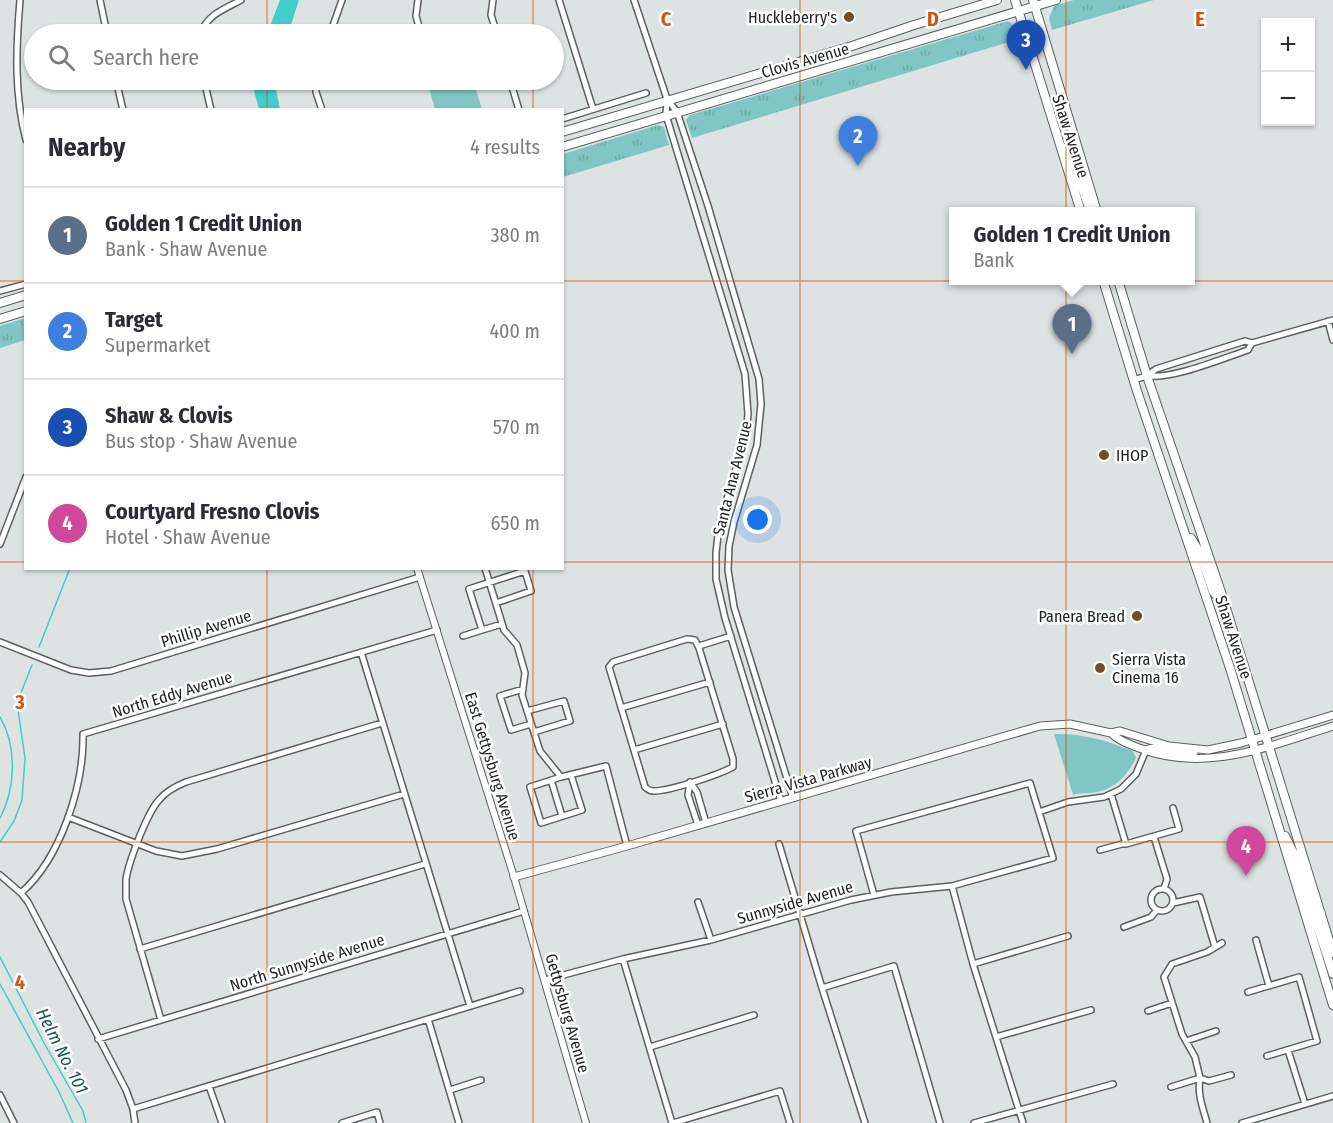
<!DOCTYPE html>
<meta charset="utf-8">
<style>
body{margin:0;font-family:"Fira Sans Condensed",sans-serif;background:#f7f7f7;color:#2b2b33}
.controls{position:absolute;right:18px;top:18px;display:grid;overflow:hidden;border-radius:0px;box-shadow:0 2px 4px #0004}
.controls button{width:54px;height:54px;display:grid;place-items:center;padding:0;border:0;border-bottom:2px solid #e1e1e2;background:#fff;color:#2b2b33;font:30px sans-serif}
.you{position:absolute;left:758px;top:520px;width:21px;height:21px;margin:-15px;border:4px solid #fff;border-radius:50%;background:#1a73e8;box-shadow:0 0 0 9px #1a73e833}
.badge{display:grid;place-items:center;width:39px;height:39px;border-radius:50%;background:#111827;color:#fff;font-size:20px;font-weight:700}
.pin{position:absolute;translate:-50% -50px;filter:drop-shadow(0 2px 3px #0008)}
.pin::after{content:'';position:absolute;top:32px;width:21px;height:18px;background:inherit;clip-path:polygon(0 0,100% 0,50% 100%)}
.popup{position:absolute;left:949px;top:207px;width:246px;height:78px;box-sizing:border-box;display:grid;place-content:center;border-radius:0px;background:#fff;filter:drop-shadow(0 2px 4px #0005);font-size:20px;white-space:nowrap;color:#7c7c81}
.popup b{font-size:22px;color:#2b2b33}
.popup::after{content:'';position:absolute;left:50%;top:100%;margin-left:-12px;border:12px solid transparent;border-top-color:#fff}
.list{margin:0;padding:0;list-style:none}
h2{display:flex;justify-content:space-between;align-items:center;height:78px;margin:0;padding:0 24px;font-size:26px}
h2 small{font-size:20px;font-weight:400;color:#7c7c81}
.list li{display:grid;grid-template-columns:39px 1fr auto;gap:18px;align-items:center;box-sizing:border-box;height:96px;padding:0 24px;border-top:2px solid #e1e1e2}
.list b{display:block;font-size:22px;white-space:nowrap}
.list p{margin:0;font-size:20px;white-space:nowrap;color:#7c7c81}
.list em{font-size:20px;font-style:normal;color:#7c7c81}
.icon{flex:none;width:33px;height:33px;fill:none;stroke:currentColor;stroke-width:2;stroke-linecap:round;stroke-linejoin:round}
.map{position:relative;flex:none;width:1333px;height:1123px;overflow:hidden}
.search{position:absolute;background:#fff;box-shadow:0 2px 4px #0004;left:24px;top:24px;width:540px;height:66px;display:flex;align-items:center;gap:15px;box-sizing:border-box;padding:0 21px;border-radius:33px;color:#7c7c81;font-size:22px}
.panel{position:absolute;background:#fff;box-shadow:0 2px 4px #0004;left:24px;top:108px;width:540px;height:462px;border-radius:0px}
.map>svg:first-child{display:block}
.grass{fill:#80c6c4}
.park{fill:url(#park-tufts)}
.water{fill:#42cccb}
.lines{fill:none;stroke-linecap:round;stroke-linejoin:round}
.stream{stroke:#42cccb;stroke-width:1.5}
.minor-casing{stroke:#5b6060;stroke-width:8}
.tertiary-casing{stroke:#5b6060;stroke-width:8}
.secondary-casing{stroke:#5b6060;stroke-width:9}
.primary-casing{stroke:#5b6060;stroke-width:10}
.minor{stroke:#fff;stroke-width:5}
.tertiary{stroke:#fff;stroke-width:6}
.secondary{stroke:#fff;stroke-width:7}
.primary{stroke:#fff;stroke-width:8}
.grid{fill:none;stroke:#d4540e;stroke-width:1.5;stroke-opacity:0.55}
.poi-dot{fill:#724e28;stroke:#fff;stroke-width:2}
.labels{text-anchor:middle;stroke-width:5;stroke-linejoin:round;paint-order:stroke}
.poi-label{font-size:16px;fill:#212423;stroke:#fff;text-anchor:end}
.street-label{font-size:16px;fill:#212423;stroke:#fff}
.water-label{font-size:18px;font-style:italic;fill:#1b5454;stroke:#fff}
.grid-label{font-size:20px;text-anchor:middle;font-weight:bold;fill:#d4540e;stroke:#fff;stroke-width:5;stroke-linejoin:round;paint-order:stroke}
</style>
<div class="map">
<svg width="1333" height="1123" viewBox="0 0 1333 1123">
<defs>
<pattern id="park-tufts" width="24" height="20" patternUnits="userSpaceOnUse" patternTransform="scale(1.5)"><rect width="24" height="20" fill="#80c6c4"/><path d="M3 7l-1-3M5 7V3M7 7l1-3M15 17l-1-3M17 17v-4M19 17l1-3" fill="none" stroke="#6eaaa8"/></pattern>
</defs>
<rect width="100%" height="100%" fill="#dde3e3"/>
<path class="grass" d="M435 80H473L482 109H435L427 82Z
M1054 734C1082 733 1108 741 1133 751L1136 758C1127 775 1117 788 1097 792 1089 794 1081 792 1073 795Z"/>
<path class="park" d="M1074 0H1154L1052 30 1049 18 1054 6Z
M1008 21 1014 25 1019 39 692 138 686 120 690 115Z
M658 125 664 127 669 145 563 177V154Z
M25 318V340L0 348V326Z"/>
<path class="water" d="M280 0H299L288 34H267Z
M251 80H274L280 109H259Z"/>
<g class="lines">
<path class="stream" d="M39 647 70 568
M0 717C17 746 16 788 0 818
M0 842 14 821 22 800 25 758 17 703 32 665
M0 957 44 1043 83 1111 86 1123
M0 984 59 1092 73 1123"/>
<defs>
<path id="minor" d="M20 0C16 47 14 94 26 140
M100 0 107 34
M418 0 416 16 421 34
M493 0 491 15 497 34
M559 0 593 109
M634 0 667 99 666 115 745 374 748 414 746 435 719 526 716 553V579L725 618 781 801
M200 34C208 14 223 10 241 0
M330 34 342 0
M116 80 123 110
M204 80 211 110
M316 80V92L322 110
M510 80 519 110
M667 99 677 112 708 206 759 379 761 404 757 445 734 522 729 546 728 570 734 607 793 798
M562 119 646 93
M0 291 26 284
M1328 321 1333 340
M1147 376C1174 379 1221 359 1248 350L1252 343
M1133 380 1147 376 1156 369 1245 341 1252 343 1333 320
M0 544 26 477
M485 568 504 630 517 645 525 673 522 695 540 751 561 777 606 766 627 846
M496 603 531 591 525 571 469 589 482 630 502 624
M463 636 482 630
M687 639 695 640 699 648 733 759V767C718 775 670 791 654 791 649 791 649 790 645 787L609 667 613 662Z
M0 642 71 670 89 673 111 671 420 577
M699 646 731 636
M361 652 470 1006
M523 689 500 696 511 730 531 724
M621 708 710 682
M527 711 564 701 570 721 534 732
M634 750 723 724
M561 777 530 787 541 823 582 810 571 775
M551 780 562 816
M690 782 688 795 698 825
M690 782 697 792 706 823
M1039 812 1068 802 1104 797 1121 789 1136 774 1146 750
M68 817 156 851 182 856 217 849 404 794
M1154 837 1167 879 1164 889
M779 844 822 988 865 1123
M1126 844 1179 829 1173 808
M1100 850 1122 844H1126L1111 794
M0 875 21 893 28 902 126 1090 133 1109 135 1123
M952 886 973 964 1023 1123
M1151 900a11 11 0 1 1 22 0a11 11 0 1 1-22 0Z
M21 893C61 858 84 785 83 734L437 630
M698 902 711 940
M1173 903 1200 897 1215 947
M1124 927 1151 917 1157 910
M1256 940 1269 986
M1222 943 1207 952 1172 964 1164 977 1182 1034 1195 1057 1200 1078 1209 1081 1231 1075
M140 949 425 864
M623 959 672 1123
M973 964 1068 936
M545 980 623 959 711 940 851 900 891 892 952 886 1053 858 1030 783 856 831 874 895
M822 988 894 966 940 1123
M1248 992 1299 977 1317 1041 1267 1056
M1148 1011 1172 1003
M428 1019 459 1123
M161 1020 126 899C126 892 126 886 126 879 129 861 147 813 159 800 166 791 176 786 186 782L382 723
M996 1037 1091 1010
M98 1039 524 911
M1186 1041 1216 1031
M650 1047 754 1015
M1288 1050 1305 1104
M209 1086 222 1123
M1171 1087 1200 1078C1197 1094 1203 1108 1207 1123
M450 1090 481 1080
M0 1095 14 1123
M133 1109 520 991
M342 1123 377 1112 380 1123
M673 1123 780 1091 790 1123
M974 1123 1113 1084
M1242 1123 1333 1096"/>
<path id="tertiary" d="M417 568 514 877 586 1123"/>
<path id="secondary" d="M1111 733C1119 741 1129 744 1139 748 1205 774 1269 746 1333 726
M1146 750C1157 744 1179 755 1194 752
M514 877 627 846 1040 726 1070 724 1111 733 1120 731 1169 746 1208 750 1241 743 1333 715"/>
<path id="primary" d="M1015 0 1081 212
M1033 0 1097 212
M562 132 852 46 914 25 997 0
M562 147 1056 0
M1064 148 1072 160 1088 205 1096 210
M1103 280 1137 391 1230 668 1333 1005
M1118 280 1147 376 1221 592 1333 953
M0 303 26 295
M0 319 26 311
M1191 538 1199 551 1213 591 1215 594 1223 598
M1285 836 1295 856 1311 908 1314 911 1321 913
M1305 912 1315 919 1333 974"/>
</defs>
<use href="#minor" class="minor-casing"/>
<use href="#tertiary" class="tertiary-casing"/>
<use href="#secondary" class="secondary-casing"/>
<use href="#primary" class="primary-casing"/>
<use href="#minor" class="minor"/>
<use href="#tertiary" class="tertiary"/>
<use href="#secondary" class="secondary"/>
<use href="#primary" class="primary"/>
</g>
<path class="grid" d="M267 0V34M533 0V34M800 0V1123M1066 0V1123M267 80V110M533 80V110M0 281H26M562 281H1333M0 562H26M562 562H1333M267 568V1123M533 568V1123M0 842H1333"/>
<g class="poi-dot">
<circle cx="849" cy="17" r="6"/>
<circle cx="1104" cy="455" r="6"/>
<circle cx="1137" cy="616" r="6"/>
<circle cx="1100" cy="668" r="6"/>
</g>
<g class="labels">
<g class="poi-label">
<text x="837" y="23">Huckleberry's</text>
<text x="1116" y="461" text-anchor="start">IHOP</text>
<text x="1125" y="622">Panera Bread</text>
<text x="1112" y="665" text-anchor="start">Sierra Vista<tspan x="1112" dy="18">Cinema 16</tspan></text>
</g>
<g class="street-label">
<text transform="translate(805 60) rotate(-16)" y="6">Clovis Avenue</text>
<text transform="translate(1071 136) rotate(72)" y="6">Shaw Avenue</text>
<text transform="translate(732 478) rotate(-76)" y="6">Santa Ana Avenue</text>
<text transform="translate(206 628) rotate(-17)" y="6">Phillip Avenue</text>
<text transform="translate(1234 637) rotate(72)" y="6">Shaw Avenue</text>
<text transform="translate(172 694) rotate(-17)" y="6">North Eddy Avenue</text>
<text transform="translate(493 766) rotate(73)" y="6">East Gettysburg Avenue</text>
<text transform="translate(808 779) rotate(-16)" y="6">Sierra Vista Parkway</text>
<text transform="translate(795 902) rotate(-16)" y="6">Sunnyside Avenue</text>
<text transform="translate(307 962) rotate(-17)" y="6">North Sunnyside Avenue</text>
<text transform="translate(568 1013) rotate(74)" y="6">Gettysburg Avenue</text>
</g>
<g class="water-label">
<text transform="translate(62 1051) rotate(63)" y="6">Helm No. 101</text>
</g>
</g>
<g class="grid-label">
<text x="666" y="26">C</text>
<text x="933" y="26">D</text>
<text x="1200" y="26">E</text>
<text x="20" y="709">3</text>
<text x="20" y="989">4</text>
</g>
</svg>
<div class="controls">
<button>+</button>
<button>−</button>
</div>
<div class="you"></div>
<div class="pin badge" style="left:1072px;top:354px;background:#5c6f8a">1</div>
<div class="popup"><b>Golden 1 Credit Union</b>Bank</div>
<div class="pin badge" style="left:858px;top:166px;background:#3f7fe0">2</div>
<div class="pin badge" style="left:1026px;top:70px;background:#1a4fb4">3</div>
<div class="pin badge" style="left:1246px;top:876px;background:#d1479c">4</div>
<div class="search"><svg class="icon" aria-label="search" viewBox="0 0 24 24"><circle cx="10" cy="10" r="6"/><path d="M15 15l6 6"/></svg>Search here</div>
<section class="panel">
<h2>Nearby<small>4 results</small></h2>
<ul class="list">
<li><span class="badge" style="background:#5c6f8a">1</span><div><b>Golden 1 Credit Union</b><p>Bank · Shaw Avenue</p></div><em>380 m</em></li>
<li><span class="badge" style="background:#3f7fe0">2</span><div><b>Target</b><p>Supermarket</p></div><em>400 m</em></li>
<li><span class="badge" style="background:#1a4fb4">3</span><div><b>Shaw &amp; Clovis</b><p>Bus stop · Shaw Avenue</p></div><em>570 m</em></li>
<li><span class="badge" style="background:#d1479c">4</span><div><b>Courtyard Fresno Clovis</b><p>Hotel · Shaw Avenue</p></div><em>650 m</em></li>
</ul>
</section>
</div>
